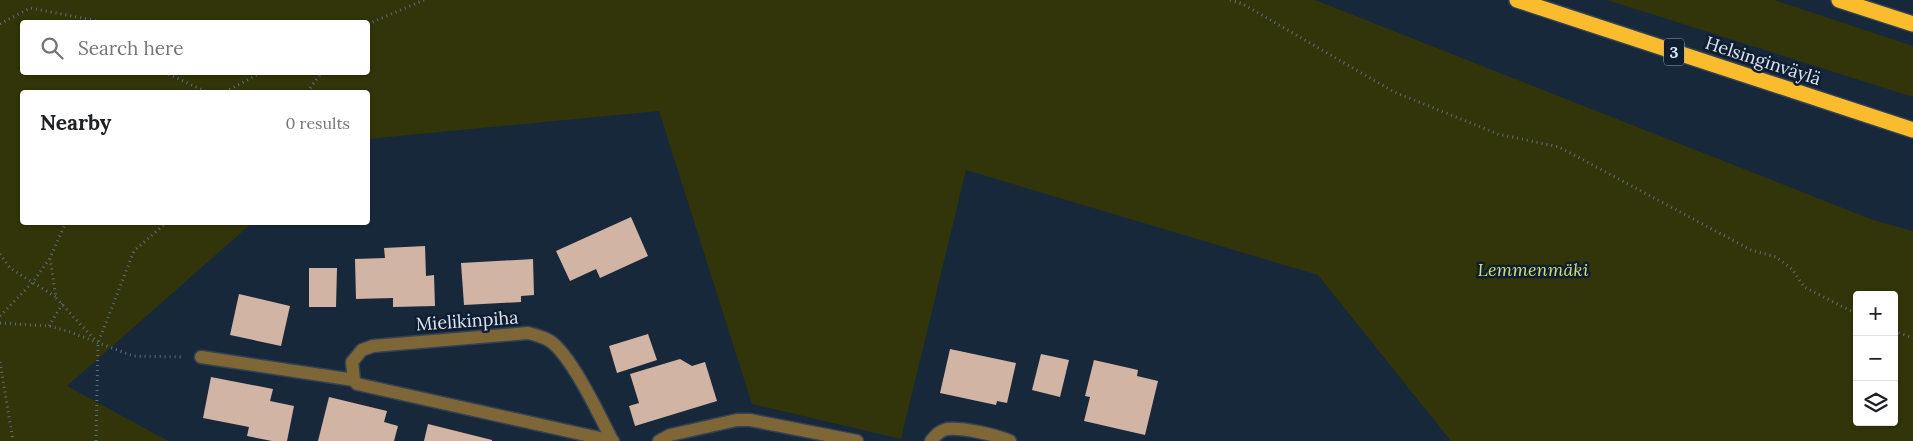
<!DOCTYPE html>
<meta charset="utf-8">
<style>
body{margin:0;font-family:Lora,serif;background:#f6f6f6;color:#202124}
.controls{position:absolute;right:15px;bottom:15px;display:grid;overflow:hidden;border-radius:5px;box-shadow:0 1px 4px #0004}
.controls button{width:45px;height:45px;display:grid;place-items:center;padding:0;border:0;border-bottom:1px solid #e0e0e0;background:#fff;color:#202124;font:25px sans-serif}
.list{margin:0;padding:0;list-style:none}
h2{display:flex;justify-content:space-between;align-items:center;height:65px;margin:0;padding:0 20px;font-size:21px}
h2 small{font-size:16px;font-weight:400;color:#757577}
.icon{flex:none;width:28px;height:28px;fill:none;stroke:currentColor;stroke-width:2;stroke-linecap:round;stroke-linejoin:round}
.map{position:relative;flex:none;width:1913px;height:441px;overflow:hidden}
.search{position:absolute;background:#fff;box-shadow:0 1px 4px #0004;left:20px;top:20px;width:350px;height:55px;display:flex;align-items:center;gap:12px;box-sizing:border-box;padding:0 18px;border-radius:5px;color:#757577;font-size:19px}
.panel{position:absolute;background:#fff;box-shadow:0 1px 4px #0004;left:20px;top:90px;width:350px;height:135px;border-radius:5px}
.map>svg:first-child{display:block}
.green{fill:#323509;fill-rule:evenodd}
.building{fill:#d2b4a4}
.lines{fill:none;stroke-linecap:round;stroke-linejoin:round}
.minor-casing{stroke:#334355;stroke-width:15}
.motorway-casing{stroke:#334355;stroke-width:18}
.path{stroke:#5e6c7c;stroke-width:3;stroke-dasharray:1 4;stroke-linecap:butt}
.minor{stroke:#7e6636;stroke-width:12}
.motorway{stroke:#fabc2d;stroke-width:15}
.labels{text-anchor:middle;stroke-width:5;stroke-linejoin:round;paint-order:stroke}
.shield{fill:#0f1e30;stroke:#9eaab8;stroke-width:1}
.shield-label{font-size:16px;font-weight:bold;fill:#dce6f3}
.street-label{font-size:18px;fill:#dce6f3;stroke:#0f1e30}
.park-label{font-size:18px;font-style:italic;fill:#d5de75;stroke:#0f1e30}
</style>
<div class="map">
<svg width="1913" height="441" viewBox="0 0 1913 441">
<rect width="100%" height="100%" fill="#18283b"/>
<path class="green" d="M0 0H1315L1873 220 1913 231V441H1451L1318 275 966 170 901 439 752 404 659 111 368 139V92H22V222L252 223 67 386 168 441H0ZM368 22V72H22V22ZM1857 295H1894V422H1857Z
M1607 0H1774L1913 46V97Z"/>
<path class="building" d="M631 217 648 256 600 278 596 269 570 281 556 251Z
M425 246 426 276 434 275 435 306 393 307V298L356 299 355 259 385 258 384 248Z
M533 259 534 295 521 296V302L464 305 461 263Z
M309 268H337L336 307H309Z
M239 294 290 306 281 346 230 335Z
M648 334 657 360 617 373 609 346Z
M950 349 1016 363 1007 403 997 401 996 405 940 393Z
M1041 354 1069 360 1060 397 1032 390Z
M680 359 692 366 705 362 717 401 635 426 629 406 639 403 630 374Z
M1094 360 1138 370 1137 376 1158 381 1145 435 1084 421 1090 397 1085 396Z
M211 377 273 389 270 401 294 406 287 441H272L247 436 249 427 203 418Z
M329 397 387 411 384 422 398 426 394 441H318Z
M428 424 492 440V441H424Z"/>
<g class="lines">
<defs>
<path id="minor" d="M201 357 354 380
M612 440C600 416 571 355 550 341 544 337 536 335 528 333L373 346 362 350 352 362 354 380 357 384 613 441
M659 441 670 435 737 420H750L857 441
M931 441C936 435 939 431 947 429 962 427 996 435 1010 441"/>
<path id="motorway" d="M1517 0 1913 130
M1839 0 1913 24"/>
</defs>
<use href="#minor" class="minor-casing"/>
<use href="#motorway" class="motorway-casing"/>
<path class="path" d="M1230 0 1243 4 1394 92 1498 134 1559 147 1751 250 1776 257 1792 269 1804 287 1857 314
M0 24 30 8 103 22
M368 24 424 0
M164 72 207 92
M225 92 262 72
M307 92 322 72
M66 222 50 258 56 298 97 342
M0 254 10 268 56 297
M0 316 33 282 50 258
M0 323 49 326 70 332 133 356 183 357
M49 326 63 303
M1894 331 1913 338
M0 362 13 441
M96 441 98 343 134 251 167 222"/>
<use href="#minor" class="minor"/>
<use href="#motorway" class="motorway"/>
</g>
<g class="labels">
<rect class="shield" x="1664" y="38.5" width="20" height="27" rx="4"/>
<g class="shield-label">
<text x="1674" y="58">3</text>
</g>
<g class="street-label">
<text transform="translate(1763 61) rotate(18)" y="6">Helsinginväylä</text>
<text transform="translate(467 321) rotate(-4)" y="6">Mielikinpiha</text>
</g>
<g class="park-label">
<text x="1533" y="276">Lemmenmäki</text>
</g>
</g>
</svg>
<div class="controls">
<button>+</button>
<button>−</button>
<button><svg class="icon" aria-label="layers" viewBox="0 0 24 24"><path d="M12 4l9 5-9 5-9-5zM3 14l9 5 9-5"/></svg></button>
</div>
<div class="search"><svg class="icon" aria-label="search" viewBox="0 0 24 24"><circle cx="10" cy="10" r="6"/><path d="M15 15l6 6"/></svg>Search here</div>
<section class="panel">
<h2>Nearby<small>0 results</small></h2>
<ul class="list">
</ul>
</section>
</div>
